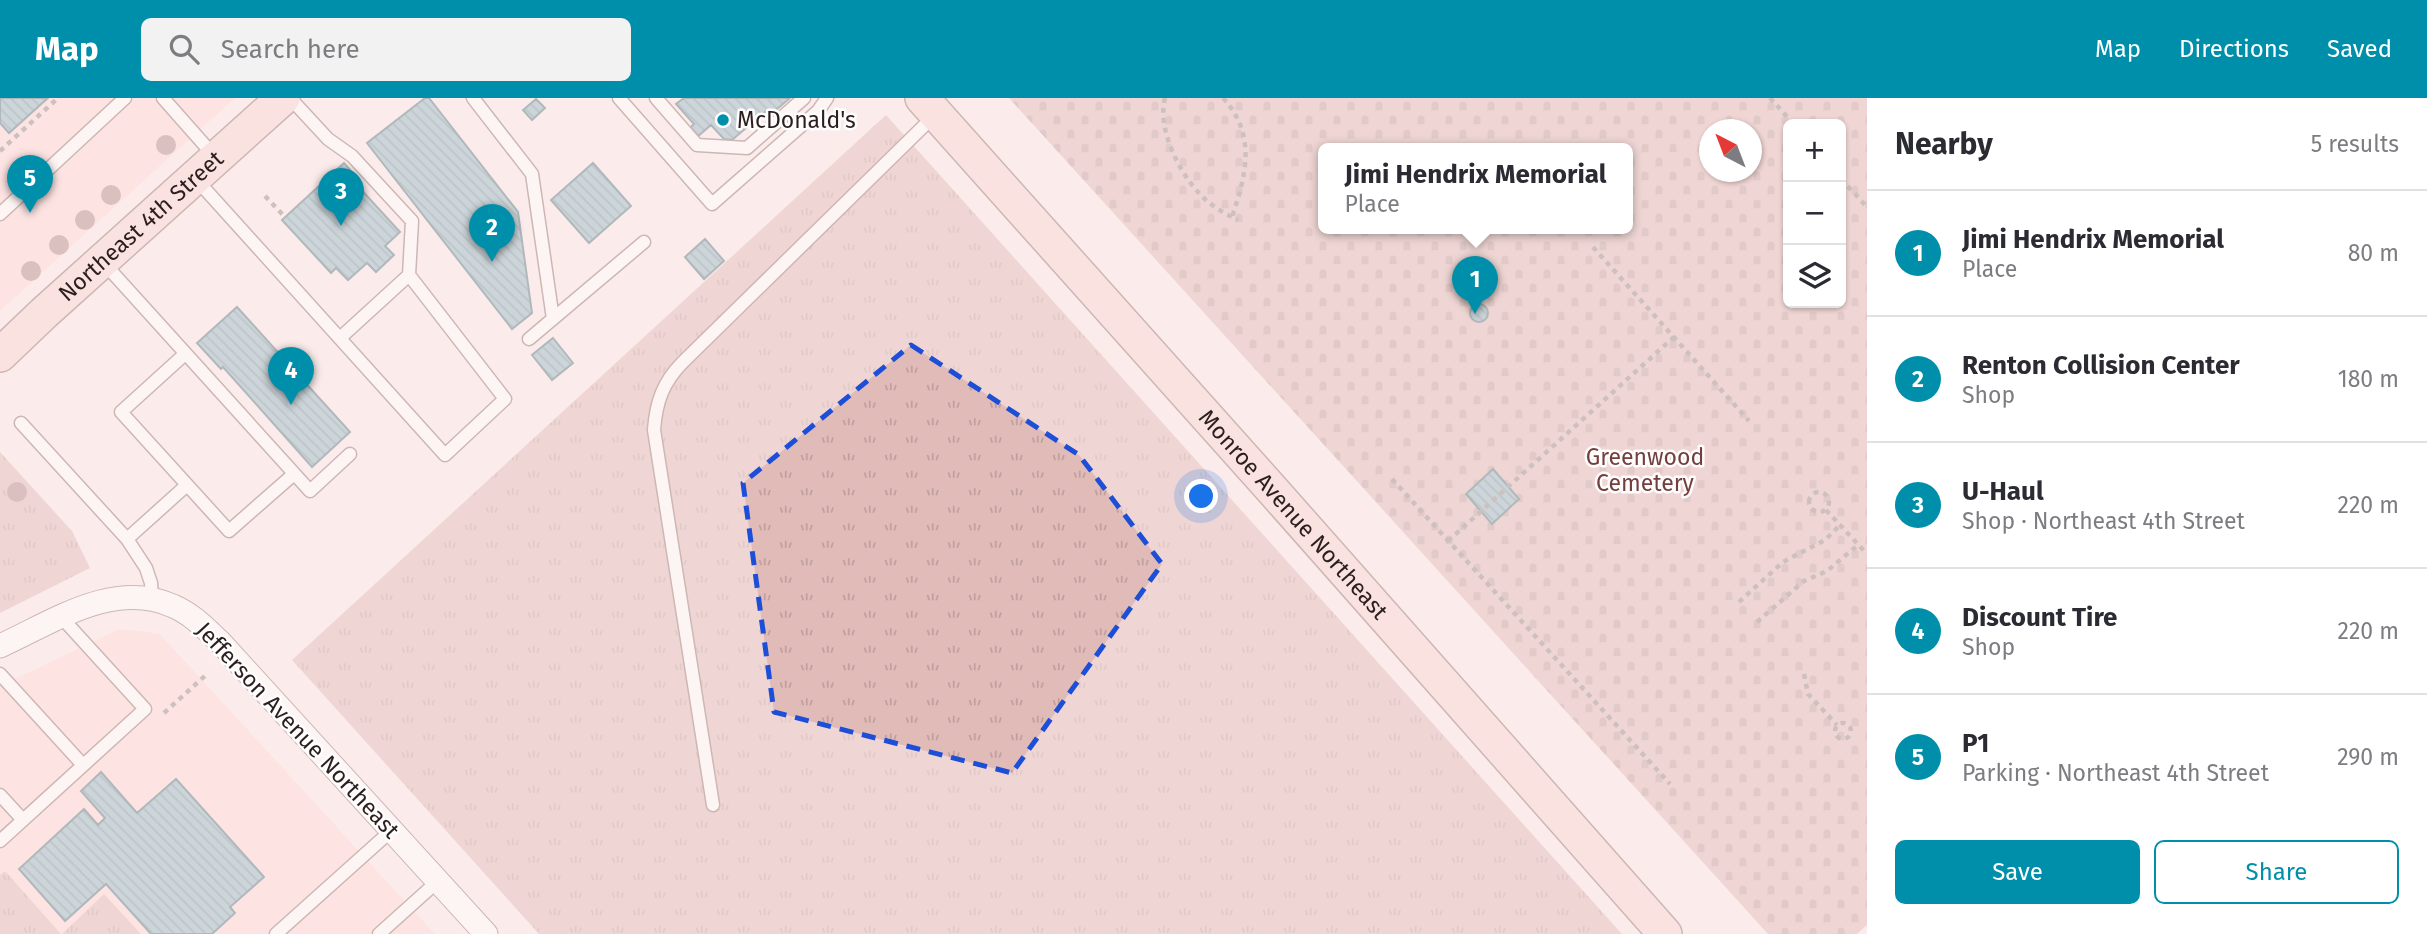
<!DOCTYPE html>
<meta charset="utf-8">
<style>
body{margin:0;font-family:"Fira Sans",sans-serif;background:#f2f2f3;color:#2b2b33}
.controls{position:absolute;right:21px;top:21px;display:grid;overflow:hidden;border-radius:10px;box-shadow:0 2px 5px #0004}
.controls button{width:63px;height:63px;display:grid;place-items:center;padding:0;border:0;border-bottom:2px solid #e1e1e2;background:#fff;color:#2b2b33;font:35px sans-serif}
.compass{position:absolute;left:1699px;top:21px;width:63px;height:63px;border-radius:50%;background:#fff;box-shadow:0 2px 5px #0004;rotate:318deg}
.you{position:absolute;left:1202px;top:399px;width:24px;height:24px;margin:-18px;border:5px solid #fff;border-radius:50%;background:#1a73e8;box-shadow:0 0 0 10px #1a73e833}
.badge{display:grid;place-items:center;width:46px;height:46px;border-radius:50%;background:#008fab;color:#fff;font-size:23px;font-weight:700}
.pin{position:absolute;translate:-50% -58px;filter:drop-shadow(0 2px 4px #0008)}
.pin::after{content:'';position:absolute;top:37px;width:24px;height:21px;background:inherit;clip-path:polygon(0 0,100% 0,50% 100%)}
.popup{position:absolute;left:1318px;top:45px;width:315px;height:91px;box-sizing:border-box;display:grid;place-content:center;border-radius:10px;background:#fff;filter:drop-shadow(0 2px 5px #0005);font-size:23px;white-space:nowrap;color:#7c7c81}
.popup b{font-size:26px;color:#2b2b33}
.popup::after{content:'';position:absolute;left:50%;top:100%;margin-left:-14px;border:14px solid transparent;border-top-color:#fff}
.list{margin:0;padding:0;list-style:none}
h2{display:flex;justify-content:space-between;align-items:center;height:91px;margin:0;padding:0 28px;font-size:30px}
h2 small{font-size:23px;font-weight:400;color:#7c7c81}
.list li{display:grid;grid-template-columns:46px 1fr auto;gap:21px;align-items:center;box-sizing:border-box;height:126px;padding:0 28px;border-top:2px solid #e1e1e2}
.list b{display:block;font-size:26px;white-space:nowrap}
.list p{margin:0;font-size:23px;white-space:nowrap;color:#7c7c81}
.list em{font-size:23px;font-style:normal;color:#7c7c81}
.actions{display:flex;gap:14px;padding:21px 28px}
.actions a{flex:1;padding:16px 0;border:2px solid #008fab;border-radius:10px;text-align:center;font-size:24px;color:#008fab}
.actions .main{background:#008fab;color:#fff}
.icon{flex:none;width:38px;height:38px;fill:none;stroke:currentColor;stroke-width:2;stroke-linecap:round;stroke-linejoin:round}
.map{position:relative;flex:none;width:1867px;height:836px;overflow:hidden}
header{display:flex;align-items:center;gap:42px;box-sizing:border-box;height:98px;padding:0 35px;background:#008fab;color:#fff}
header strong{font-size:33px}
nav{display:flex;gap:38px;margin-inline-start:auto;font-size:24px}
.search{width:490px;height:63px;background:#f2f2f3;display:flex;align-items:center;gap:18px;box-sizing:border-box;padding:0 24px;border-radius:10px;color:#7c7c81;font-size:26px}
main{display:flex}
aside{flex:1;background:#fff}
.map>svg:first-child{display:block}
.built{fill:#ffdad7}
.grass{fill:url(#grass-tufts)}
.cemetery{fill:url(#cemetery-stones);fill-rule:evenodd}
.building{fill:url(#building-back-hatch);stroke:#577983;stroke-width:2}
.lines{fill:none;stroke-linecap:round;stroke-linejoin:round}
.lane-casing{stroke:#957572;stroke-width:15}
.street-casing{stroke:#957572;stroke-width:25}
.secondary-casing{stroke:#957572;stroke-width:36}
.path{stroke:#988a89;stroke-width:4.5;stroke-dasharray:5 5;stroke-linecap:butt}
.lane{stroke:#fff;stroke-width:12}
.street{stroke:#fff;stroke-width:23}
.secondary{stroke:#f6d4d3;stroke-width:33}
.tree{fill:#b18c8b}
.marked{fill:none;stroke:#1d4ed8;stroke-width:5;stroke-dasharray:14 9;stroke-linejoin:round}
.poi-dot{fill:#008fab;stroke:#fdfdfd;stroke-width:2.5}
.labels{text-anchor:middle;stroke-width:5;stroke-linejoin:round;paint-order:stroke}
.poi-label{font-size:23px;fill:#2b1e1d;stroke:#fdfdfd;text-anchor:start}
.street-label{font-size:23px;fill:#2b1e1d;stroke:#fdfdfd}
.park-label{font-size:23px;fill:#743e3c;stroke:#fdfdfd}
</style>
<header>
<strong>Map</strong>
<div class="search"><svg class="icon" aria-label="search" viewBox="0 0 24 24"><circle cx="10" cy="10" r="6"/><path d="M15 15l6 6"/></svg>Search here</div>
<nav><a>Map</a><a>Directions</a><a>Saved</a></nav>
</header>
<main>
<div class="map">
<svg width="1867" height="836" viewBox="0 0 1867 836">
<defs>
<pattern id="grass-tufts" width="24" height="20" patternUnits="userSpaceOnUse" patternTransform="scale(1.75)"><rect width="24" height="20" fill="#e0bbb8"/><path d="M3 7l-1-3M5 7V3M7 7l1-3M15 17l-1-3M17 17v-4M19 17l1-3" fill="none" stroke="#c0a09e"/></pattern>
<pattern id="cemetery-stones" width="16" height="16" patternUnits="userSpaceOnUse" patternTransform="scale(1.75)"><rect width="16" height="16" fill="#e0bbb8"/><path d="M2 7V4a2 2 0 0 1 4 0v3zM10 15v-3a2 2 0 0 1 4 0v3z" fill="#c0a09e"/></pattern>
<pattern id="building-back-hatch" width="6" height="6" patternUnits="userSpaceOnUse" patternTransform="scale(1.75)"><rect width="6" height="6" fill="#91b9c5"/><path d="M-1 5l2 2M0 0l6 6M5-1l2 2" fill="none" stroke="#77969f"/></pattern>
</defs>
<rect width="100%" height="100%" fill="#fbeceb"/>
<path class="built" d="M0 0H235L0 213Z
M117 532H134L160 536 435 836H0V588Z"/>
<path class="grass" d="M886 17 1622 836H539L292 562Z
M0 354 72 433 90 470 0 515Z
M5 773 61 836H0V777Z
M104 796 141 836H62Z"/>
<path class="cemetery" d="M1009 0H1867V827L1857 836H1768ZM1788 26H1841V205H1788ZM1710 32H1752V74H1710ZM1323 50H1627V130H1323Z"/>
<path class="building" d="M0 0H48L9 35 0 25Z
M425 0H429L518 114 532 215 512 231 367 45Z
M684 0H790L770 17 766 13 732 42 724 41 711 27 697 39 690 30 694 26 676 6Z
M536 1 545 10 532 22 523 12Z
M344 65 359 82 355 85 400 134 385 148 394 157 376 174 367 165 348 182 336 170 331 175 282 122Z
M593 65 631 108 589 145 551 102Z
M705 141 724 163 704 181 685 159Z
M1470 215a9 9 0 1 1 18 0a9 9 0 1 1-18 0Z
M237 209 293 271 299 266 306 275 301 280 350 334 312 369 223 269 221 271 197 245Z
M553 240 573 265 552 282 532 257Z
M1493 371 1519 401 1492 426 1466 396Z
M101 674 137 715 176 681 264 779 230 809 235 815 212 836H151L106 786 65 823 19 771 84 711 98 727 105 720 81 693Z"/>
<g class="lines">
<defs>
<path id="lane" d="M163 0 216 60
M473 0 532 76 553 221
M619 0 712 106 818 13 827 0
M656 0 697 47 747 50 804 0
M195 80 445 357 505 301 409 177 412 123 352 58 328 41 290 0
M0 116 125 0
M102 163 310 393 350 356
M340 240 409 177
M529 241 644 144
M185 256 121 314 229 433 294 376
M21 325 127 441 146 470 151 485 152 500
M127 441 187 387
M0 576 83 667
M0 697 23 722
M713 707 654 332C656 304 663 284 683 264L934 18
M0 743 145 611 62 520
M276 836 392 732
M379 836 438 783"/>
<path id="street" d="M0 548C53 524 114 481 173 508 192 516 206 531 220 544L486 836"/>
<g id="secondary">
<path id="s1" d="M922 0 1276 396 1665 836"/>
<path id="s2" d="M0 257 44 215 283 0"/>
</g>
</defs>
<use href="#lane" class="lane-casing"/>
<use href="#street" class="street-casing"/>
<use href="#secondary" class="secondary-casing"/>
<path class="path" d="M1165 0C1157 30 1178 72 1198 94 1209 107 1224 115 1238 122
M1223 0C1257 37 1246 77 1232 119
M1770 0 1794 26
M0 53 58 0
M1841 81 1867 109
M265 98 285 119
M1593 149 1749 323
M1392 381 1670 686
M1809 404a10 10 0 1 1 20 0a10 10 0 1 1-20 0Z
M1826 412 1867 456
M1448 443 1674 239
M1739 504 1783 464 1825 442 1840 427
M1757 524 1804 483 1827 473 1858 447
M1804 576 1808 596 1837 627
M164 615 207 576
M1835 633a8 8 0 1 1 16 0a8 8 0 1 1-16 0Z"/>
<use href="#lane" class="lane"/>
<use href="#street" class="street"/>
<use href="#secondary" class="secondary"/>
</g>
<g class="tree">
<circle cx="166" cy="47" r="10"/>
<circle cx="111" cy="97" r="10"/>
<circle cx="85" cy="122" r="10"/>
<circle cx="59" cy="147" r="10"/>
<circle cx="31" cy="173" r="10"/>
<circle cx="17" cy="394" r="10"/>
</g>
<path d="M0 0H1867V836H0ZM911 247 1079 357 1162 466 1012 675 774 614 743 385Z" fill="#fbeceb" fill-opacity=".55" fill-rule="evenodd"/>
<path class="marked" d="M911 247 1079 357 1162 466 1012 675 774 614 743 385Z"/>
<circle class="poi-dot" cx="723" cy="22" r="7"/>
<g class="labels">
<g class="poi-label">
<text x="737" y="30">McDonald's</text>
</g>
<g class="street-label">
<text dy="8" stroke="none"><textPath href="#s2" startOffset="191">Northeast 4th Street</textPath></text>
<text dy="8" stroke="none"><textPath href="#s1" startOffset="558">Monroe Avenue Northeast</textPath></text>
<text transform="translate(298 632) rotate(47)" y="8">Jefferson Avenue Northeast</text>
</g>
<g class="park-label">
<text x="1645" y="367">Greenwood<tspan x="1645" dy="26">Cemetery</tspan></text>
</g>
</g>
</svg>
<div class="controls">
<button>+</button>
<button>−</button>
<button><svg class="icon" aria-label="layers" viewBox="0 0 24 24"><path d="M12 4l9 5-9 5-9-5zM3 14l9 5 9-5"/></svg></button>
</div>
<svg class="compass" viewBox="-18 -18 36 36"><path d="M0-13l5 13h-10z" fill="#e53935"/><path d="M0 13l5-13h-10z" fill="#7c7c81"/></svg>
<div class="you"></div>
<div class="pin badge" style="left:1475px;top:216px">1</div>
<div class="popup"><b>Jimi Hendrix Memorial</b>Place</div>
<div class="pin badge" style="left:492px;top:164px">2</div>
<div class="pin badge" style="left:341px;top:128px">3</div>
<div class="pin badge" style="left:291px;top:307px">4</div>
<div class="pin badge" style="left:30px;top:115px">5</div>
</div>
<aside>
<h2>Nearby<small>5 results</small></h2>
<ul class="list">
<li><span class="badge">1</span><div><b>Jimi Hendrix Memorial</b><p>Place</p></div><em>80 m</em></li>
<li><span class="badge">2</span><div><b>Renton Collision Center</b><p>Shop</p></div><em>180 m</em></li>
<li><span class="badge">3</span><div><b>U-Haul</b><p>Shop · Northeast 4th Street</p></div><em>220 m</em></li>
<li><span class="badge">4</span><div><b>Discount Tire</b><p>Shop</p></div><em>220 m</em></li>
<li><span class="badge">5</span><div><b>P1</b><p>Parking · Northeast 4th Street</p></div><em>290 m</em></li>
</ul>
<div class="actions"><a class="main">Save</a><a>Share</a></div>
</aside>
</main>
